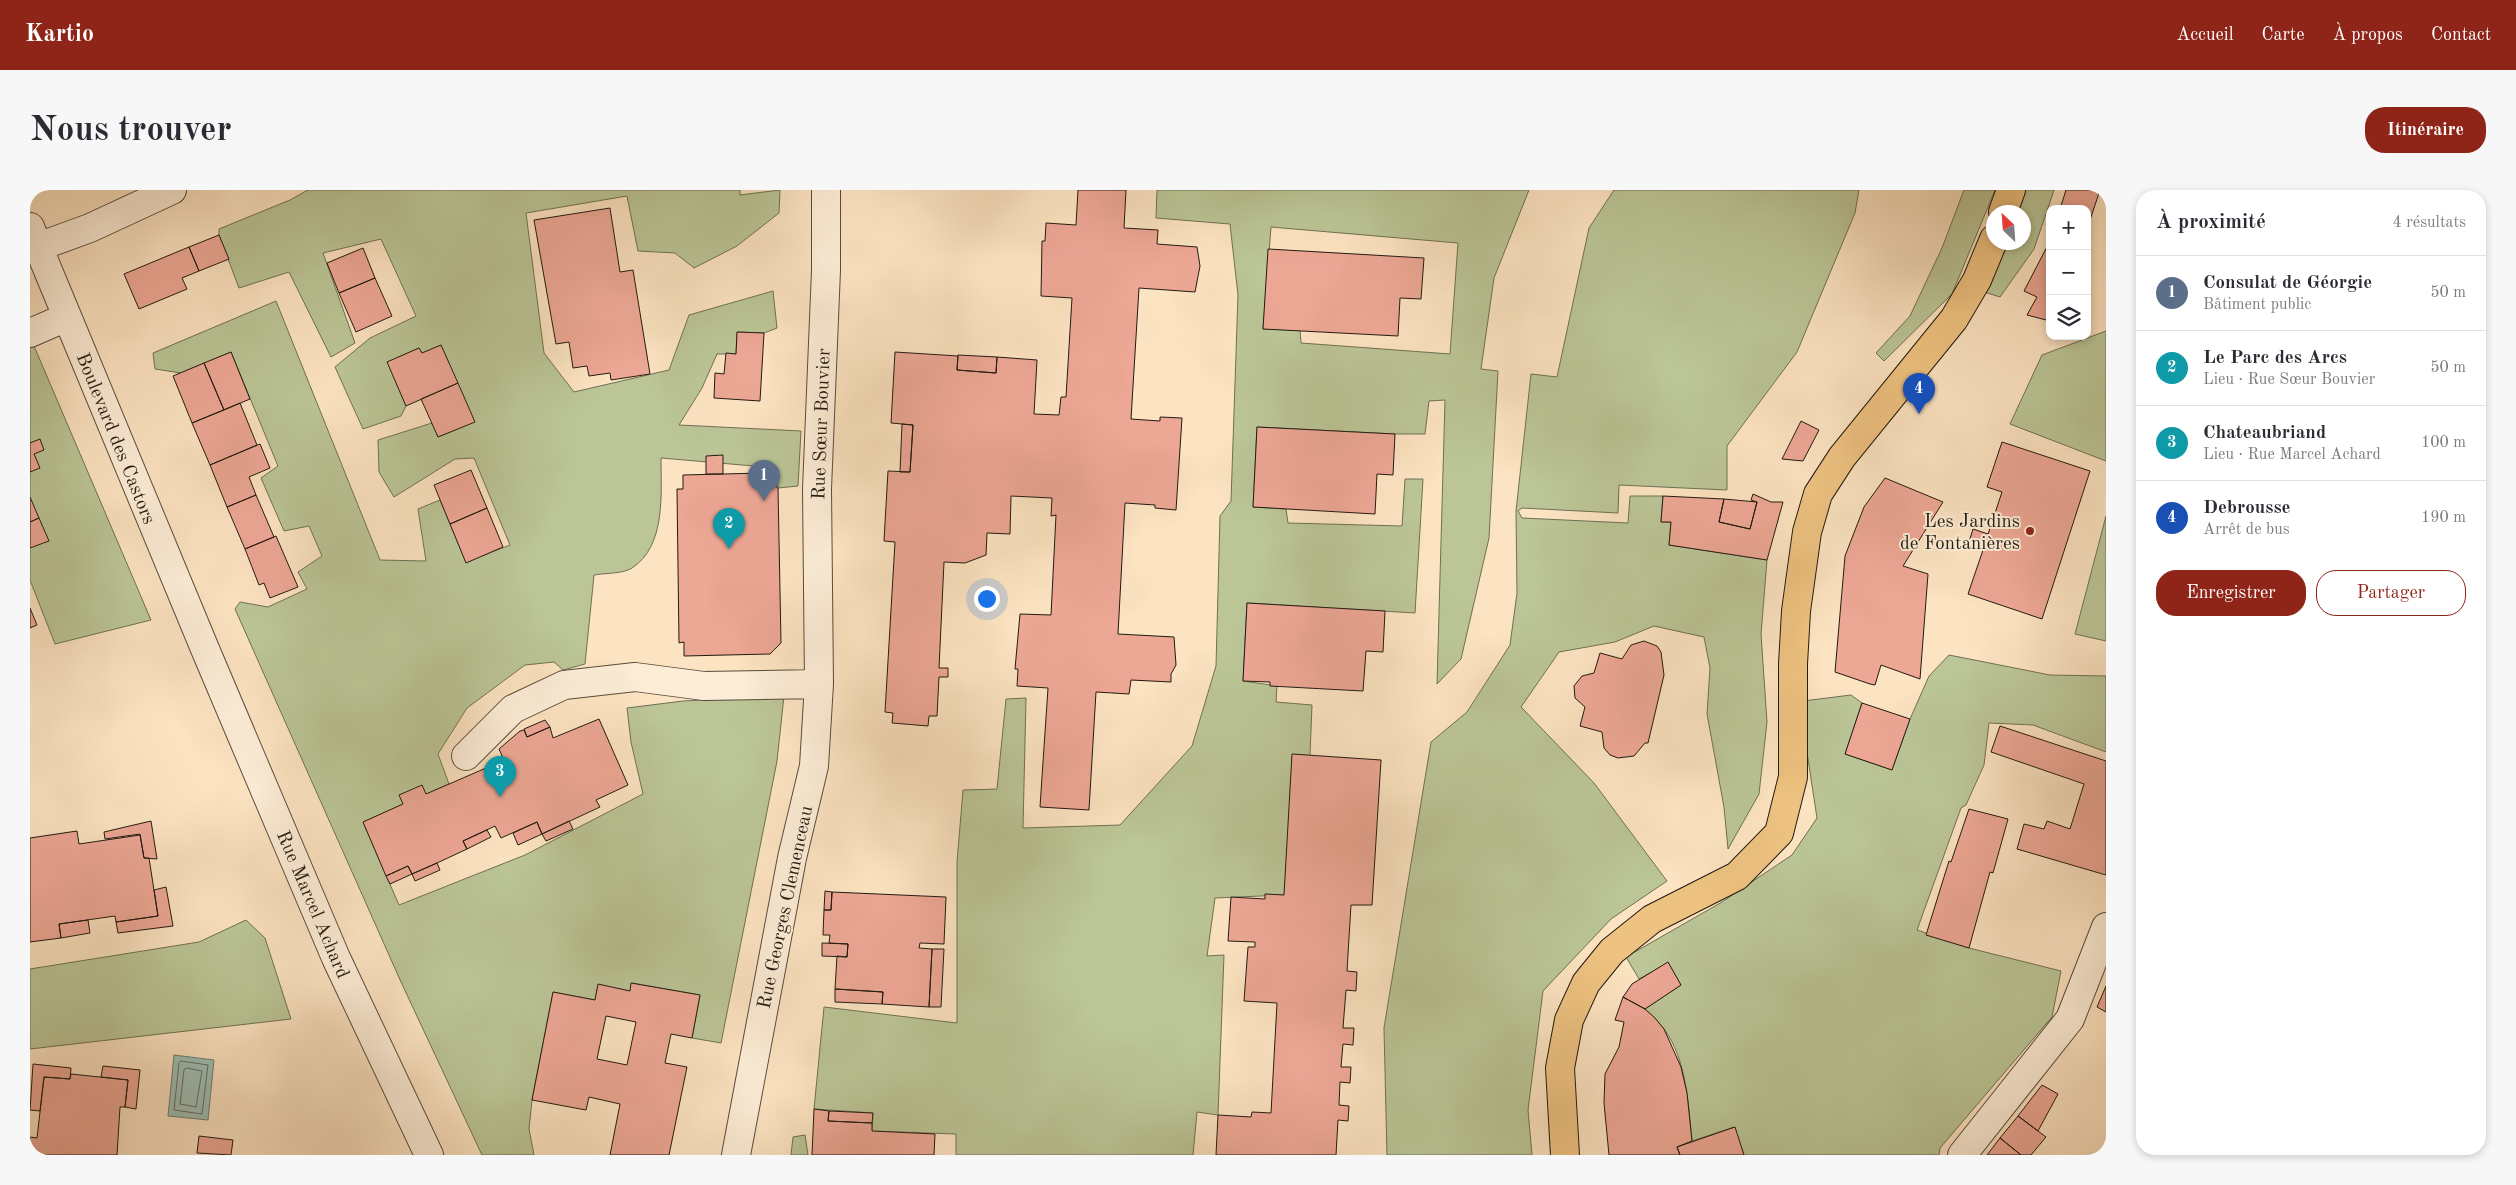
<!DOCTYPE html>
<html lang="fr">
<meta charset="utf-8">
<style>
body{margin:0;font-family:"Old Standard TT",serif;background:#f7f7f7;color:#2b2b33}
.controls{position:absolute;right:15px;top:15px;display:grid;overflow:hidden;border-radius:10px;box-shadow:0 2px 8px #0003}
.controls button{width:45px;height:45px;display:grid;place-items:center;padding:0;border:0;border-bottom:1px solid #e1e1e2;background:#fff;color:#2b2b33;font:25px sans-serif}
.compass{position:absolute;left:1956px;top:15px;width:45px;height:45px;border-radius:50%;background:#fff;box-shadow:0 2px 8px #0003;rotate:335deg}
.you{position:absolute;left:956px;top:408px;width:18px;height:18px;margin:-12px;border:4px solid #fff;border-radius:50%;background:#1a73e8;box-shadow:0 0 0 8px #1a73e833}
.badge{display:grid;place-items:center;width:32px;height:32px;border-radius:50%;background:#8f2418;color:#fff;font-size:16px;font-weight:700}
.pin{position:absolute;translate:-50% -41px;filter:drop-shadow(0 1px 2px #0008)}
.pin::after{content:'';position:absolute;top:26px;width:18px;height:15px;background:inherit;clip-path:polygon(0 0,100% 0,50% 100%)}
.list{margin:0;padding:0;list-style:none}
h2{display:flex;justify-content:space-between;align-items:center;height:65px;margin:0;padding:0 20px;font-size:21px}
h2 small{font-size:16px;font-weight:400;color:#7c7c81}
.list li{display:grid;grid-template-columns:32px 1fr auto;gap:15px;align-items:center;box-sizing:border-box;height:75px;padding:0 20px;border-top:1px solid #e1e1e2}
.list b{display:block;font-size:19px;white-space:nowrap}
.list p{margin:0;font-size:16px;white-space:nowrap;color:#7c7c81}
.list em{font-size:16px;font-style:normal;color:#7c7c81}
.actions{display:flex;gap:10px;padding:15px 20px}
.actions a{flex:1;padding:11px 0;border:1px solid #8f2418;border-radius:20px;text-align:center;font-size:18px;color:#8f2418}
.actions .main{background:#8f2418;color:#fff}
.icon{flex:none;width:28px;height:28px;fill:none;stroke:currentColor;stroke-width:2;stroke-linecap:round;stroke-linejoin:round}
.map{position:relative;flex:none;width:2076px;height:965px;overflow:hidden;border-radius:20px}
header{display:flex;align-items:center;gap:30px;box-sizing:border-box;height:70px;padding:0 25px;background:#8f2418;color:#fff}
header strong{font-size:24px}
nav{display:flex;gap:28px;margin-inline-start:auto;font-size:18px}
.intro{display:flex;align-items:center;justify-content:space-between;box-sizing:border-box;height:120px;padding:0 30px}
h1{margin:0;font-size:35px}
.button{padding:12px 22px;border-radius:20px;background:#8f2418;color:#fff;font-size:18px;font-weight:700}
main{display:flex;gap:30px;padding:0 30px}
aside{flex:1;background:#fff;border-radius:20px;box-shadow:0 2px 8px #0003}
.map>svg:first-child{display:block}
.green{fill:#bbc596;stroke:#6e7054;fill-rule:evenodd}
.water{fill:#9fbeb6;stroke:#6d7c74}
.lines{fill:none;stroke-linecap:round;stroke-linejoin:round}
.shore{stroke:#606c64;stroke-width:1}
.building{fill:#eda795;stroke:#221a11;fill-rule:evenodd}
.minor-casing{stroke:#584c3d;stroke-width:30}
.major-casing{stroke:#221a11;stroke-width:30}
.minor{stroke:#fdedd7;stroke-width:28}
.major{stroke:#eec280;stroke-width:28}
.poi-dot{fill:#8f2418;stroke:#fdedd7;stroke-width:2}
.labels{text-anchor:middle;stroke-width:4;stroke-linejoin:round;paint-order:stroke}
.street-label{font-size:19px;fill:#221a11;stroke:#fdedd7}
.poi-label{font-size:19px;fill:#221a11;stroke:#fdedd7;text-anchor:end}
</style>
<header>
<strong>Kartio</strong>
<nav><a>Accueil</a><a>Carte</a><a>À propos</a><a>Contact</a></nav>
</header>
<div class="intro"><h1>Nous trouver</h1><a class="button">Itinéraire</a></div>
<main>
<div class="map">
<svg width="2076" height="965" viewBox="0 0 2076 965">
<rect width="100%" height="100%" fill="#fce3c1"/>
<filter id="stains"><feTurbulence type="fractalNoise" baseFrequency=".004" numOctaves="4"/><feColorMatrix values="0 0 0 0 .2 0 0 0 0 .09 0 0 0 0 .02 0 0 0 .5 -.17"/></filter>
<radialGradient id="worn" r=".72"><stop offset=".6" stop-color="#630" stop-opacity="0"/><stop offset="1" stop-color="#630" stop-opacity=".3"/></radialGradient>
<path class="green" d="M278 0H710V5L750 0 749 23 707 56 664 78 645 63 608 61 597 6 496 23 514 163 544 202 639 180 659 125 743 101 747 138 734 143 707 142 706 164H687L672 198 649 235 771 241 768 296 748 298 747 278 631 268C631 304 636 356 602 378 593 384 574 383 564 385L555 474 533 480 524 472 495 475 437 518 408 564 419 594 333 632 369 715 495 665 613 604 601 552 597 518 653 511 754 506 747 571 691 853 662 848 670 805 602 793 600 801 568 795 565 810 523 802 502 910 499 939 504 965H452L371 792 205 419 210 412 238 417 277 399 268 382 292 366 279 336 254 341 231 288 248 276 201 162 151 183 125 179 123 163 246 111 350 370 396 371 388 319 410 310 436 372 480 355 444 268 425 269 364 307 349 282 348 250 402 233 408 247 444 232 411 155 392 163 389 158 358 172 376 216 371 226 333 239 305 177 340 148 386 126 351 49 293 63 325 153 301 167 259 82 209 98 189 45V39L260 10Z
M1127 0H1499L1464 88 1451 179 1468 181 1459 348 1431 469 1407 494 1415 210 1399 211 1395 244H1365L1227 237 1223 317 1256 319 1258 333 1372 336 1375 289H1393L1385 423 1217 413 1213 491 1247 496 1246 512 1282 515 1280 565 1254 705 1185 708 1177 766 1194 765 1188 925 1167 922 1163 965H926V944L842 941 843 923 784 919 794 817 927 833V672L933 600 967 599 976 509 996 508 993 638 1090 635 1162 556 1186 476 1190 326 1201 311 1208 105 1200 34 1126 28ZM1241 37 1428 53 1420 164 1271 153 1270 140 1233 139Z
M1584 0H1829L1825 23 1767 162 1697 256V300L1589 295 1588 323 1492 318 1488 321 1492 328 1598 333 1600 306H1633L1631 332H1641L1639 355 1737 370 1731 444 1737 532 1729 604 1698 659 1694 617 1677 524 1680 478 1674 447 1624 436 1585 452 1529 462 1491 517 1564 593 1637 691 1581 729 1513 801 1498 920 1502 965H1357L1354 838 1401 552 1437 522 1480 455 1487 403 1486 321 1501 184 1527 187 1559 38Z
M1934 0H1965L1922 104 1854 171 1846 163 1880 126 1912 58Z
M1987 0H2024L2004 59 1970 107 1951 101 1969 53 1994 52V22H1981Z
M2076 141V271L1980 234 2012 165Z
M4 156 121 430 25 454 0 390V157Z
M2076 326V451L2045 444Z
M1919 465 2020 485 2076 486V562L2003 535 1959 533 1954 575 1936 615 1931 618 1887 740 1939 758 2031 781 2022 827 1910 958 1909 965H1714L1704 937 1662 951C1658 914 1657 870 1634 839 1628 832 1621 825 1615 819L1651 795 1638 773 1609 789 1596 767 1692 712 1762 665 1787 628 1775 549 1773 511 1821 505 1832 513 1815 564 1862 580 1880 529 1899 486Z
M216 730 235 748 261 829 0 859V779L169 752Z
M775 945 778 965H761L763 947Z"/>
<path class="water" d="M144 865 184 870 178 930 138 926Z"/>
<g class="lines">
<path class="shore" d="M151 871 178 875 172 924 144 920 149 873Z
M157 878 172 881 166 917 150 914 154 880Z"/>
</g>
<path class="building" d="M1048 0H1096L1094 38 1128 40 1127 54 1167 57 1170 76 1165 102 1109 98 1101 229 1130 231V227L1152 228 1146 320 1125 318V315L1095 313 1088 444 1144 447 1146 475 1141 484V492L1101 490 1099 504 1066 502 1059 620 1010 617 1018 498 987 496 988 479H985L990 424 1021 425 1026 325 1021 326 1022 308 981 306 980 344 957 343 956 365 935 373 914 372 909 478H918V487H909L907 526H899L898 536 862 533 863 523 855 522 865 352 854 351 858 281 880 282 883 235 861 233 865 162 928 166 927 180 966 183 967 167 1007 170 1004 224 1029 225 1031 207H1036L1042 108 1011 106 1012 51H1015L1016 33 1046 35Z
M2036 0H2070L2057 39V19H2030Z
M580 18 590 82 603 80 620 184 581 190 580 183 559 186 557 176 543 178 539 152 526 154 504 30Z
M189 45 199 69 169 81 159 57Z
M2020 51V131L1997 125 2007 107 1994 101Z
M159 57 169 81 152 88 157 99 109 119 94 84Z
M333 58 345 88 309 103 297 73Z
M1238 59 1394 68 1391 109 1370 108 1368 146 1233 139Z
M345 88 362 126 326 142 309 103Z
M707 142 734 143 730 211 684 208 685 183 694 184 696 163 706 164Z
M411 155 428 193 376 216 357 172 389 158 392 163Z
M201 162 220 209 194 220 174 173Z
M928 165 967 167 966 183 927 180Z
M174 173 194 220 162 233 143 186Z
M428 193 445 232 408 247 391 209Z
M210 213 227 255 180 275 162 233Z
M1771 231 1789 240 1773 271 1752 269Z
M872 234 883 235 880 282H870Z
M1227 237 1365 244 1363 285 1347 284 1345 324 1223 317Z
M10 249 14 260 4 264 10 278 0 282V253Z
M1972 252 2060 281 2012 429 1938 404 1953 360 1938 355 1943 339 1958 344 1972 302 1957 297Z
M230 254 240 278 219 287 226 305 197 317 180 275Z
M693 265V284H676V266Z
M441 280 457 318 420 334 404 295Z
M733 283 748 298 751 453 740 464 654 466V452L649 453 647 299H653V285Z
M1855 288 1913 312 1873 376 1898 384 1890 489 1851 475 1845 495 1840 494 1805 482 1815 366 1834 317Z
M1723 304 1741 312H1753L1737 370 1639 355 1641 332H1631L1633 306 1694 309 1689 332 1720 339 1727 312 1721 310Z
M226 305 244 347 215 359 197 317Z
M0 307 9 328 0 332Z
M1694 309 1727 312 1720 339 1689 332Z
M457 318 473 357 436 373 420 334Z
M9 328 19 351 0 358V332Z
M246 346 268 397 240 408 234 393 229 395 215 359Z
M1217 413 1355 421 1353 462 1336 461 1333 501 1240 496V492L1213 491Z
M0 418 7 435 0 438Z
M1614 451 1627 456 1631 462 1634 485 1618 553H1615L1604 566 1588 568 1580 565 1574 558 1572 542 1550 536 1555 517 1545 508 1544 496 1552 486 1564 483 1570 463 1592 469 1601 455Z
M1832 513 1880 529 1862 580 1815 564Z
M569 529 598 595 566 610 570 617 512 644 507 632 471 648 465 636 433 651 437 659 407 673 382 684 378 676 356 686 333 632 373 614 369 605 392 595 396 604 456 578 463 595 477 589 469 571 474 570 469 559 490 541 494 540 497 547 520 537 523 548Z
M515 530 520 537 497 547 494 539Z
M1970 536 2076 571V685L1987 659 1994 634 2014 639 2017 631 2040 639 2054 594 1961 562Z
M1262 564 1351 570 1342 715H1321L1317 781 1327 782 1326 801 1316 800 1313 838H1324L1323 855 1313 854 1311 877H1321L1320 893 1310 892 1309 915 1319 916 1318 931 1308 930 1306 965H1186L1188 925 1221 927 1222 922 1241 923 1247 813 1214 811 1218 757H1225V752L1198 751 1201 707 1235 709V704L1254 705Z
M1939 619 1978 629 1963 683 1960 682 1939 758 1896 745 1919 671 1921 672Z
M121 631 127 669 114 668 110 644 75 649 74 642Z
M539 631 543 639 516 651 512 644Z
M507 632 512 644 488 655 483 643Z
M457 640 461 647 437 659 433 651Z
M47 641 49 654 110 645 114 668H119L128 726 86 732 85 726 29 734 31 748 0 752V648Z
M407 673 410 680 385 691 382 684Z
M378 676 382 684 360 694 356 686Z
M136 697 143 736 88 743 86 732 128 726 124 700Z
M795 701 802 702 801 720H794Z
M802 702 916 707 914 754 890 753 889 758 902 759 899 817 852 814 853 802 805 799 807 766 817 767 818 754 799 753 800 745H793L794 720H801Z
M58 730 60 743 31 748 29 734Z
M792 753 818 754 817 767 792 766Z
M902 759H914L911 817H899Z
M1638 772 1651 795 1615 819 1593 807 1602 794Z
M601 793 670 805 662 848 641 844 635 873 657 877 639 965H580L590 914 559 907 556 920 502 910 523 802 565 810 568 794 600 801ZM576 826 606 832 597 875 567 869Z
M2076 796V822L2067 817Z
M805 799 853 802 852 814 805 812Z
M1593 807 1615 819 1625 828 1634 839 1651 877 1657 903 1662 951 1647 957 1650 965H1579L1574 913 1575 884 1589 857 1594 832 1585 830Z
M3 874 41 878 40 889 14 887 10 921 0 920Z
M73 876 110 880 106 919 95 917 98 890 71 887Z
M41 884 98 890 95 917H90L87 965H0V947L7 948 14 887 40 889Z
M2012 895 2028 904 2008 941 1988 926Z
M784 919 799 921 798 931 842 933V941L905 944 904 965H782Z
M799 921 843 923 842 933 798 931Z
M1988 926 2016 947 2001 965H1991L1970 948Z
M1705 937 1714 965H1650L1647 957Z
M169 946 203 950 201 965 167 963Z
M1970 948 1991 965H1957Z"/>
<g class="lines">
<defs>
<path id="minor" d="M0 37 175 459 306 768 399 965
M8 57 60 38 142 0
M0 143 37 127
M436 566 483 519 534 495 605 487 674 496 789 494
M706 965 762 668 784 576 789 494 787 299 796 80V0
M1932 965 2040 829 2076 737"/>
<path id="major" d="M1973 22 1981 0
M1535 965 1530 878 1539 830 1556 793 1582 761 1622 729 1707 686 1749 643 1763 587V474L1766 421 1777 342 1788 304 1812 267 1924 129 1947 90 1964 49"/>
</defs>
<use href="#minor" class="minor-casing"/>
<use href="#major" class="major-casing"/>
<use href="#minor" class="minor"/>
<use href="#major" class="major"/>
</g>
<circle class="poi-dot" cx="2000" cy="341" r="5"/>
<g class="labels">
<g class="street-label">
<text transform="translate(790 234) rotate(-88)" y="7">Rue Sœur Bouvier</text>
<text transform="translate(87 248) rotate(68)" y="7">Boulevard des Castors</text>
<text transform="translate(284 714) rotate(67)" y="7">Rue Marcel Achard</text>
<text transform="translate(754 717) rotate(-78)" y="7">Rue Georges Clemenceau</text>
</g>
<g class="poi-label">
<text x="1990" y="337">Les Jardins<tspan x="1990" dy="22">de Fontanières</tspan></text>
</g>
</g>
<rect width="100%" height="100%" filter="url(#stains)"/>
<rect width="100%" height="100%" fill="url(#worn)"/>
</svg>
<div class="controls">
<button>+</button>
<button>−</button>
<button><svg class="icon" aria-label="layers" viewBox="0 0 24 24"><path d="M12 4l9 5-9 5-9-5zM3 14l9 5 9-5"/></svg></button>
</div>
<svg class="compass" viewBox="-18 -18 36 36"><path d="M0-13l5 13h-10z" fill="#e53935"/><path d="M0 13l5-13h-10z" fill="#7c7c81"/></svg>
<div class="you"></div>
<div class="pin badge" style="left:734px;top:311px;background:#5c6f8a">1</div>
<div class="pin badge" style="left:699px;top:359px;background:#0f9aa8">2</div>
<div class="pin badge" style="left:470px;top:607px;background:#0f9aa8">3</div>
<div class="pin badge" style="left:1889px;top:224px;background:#1a4fb4">4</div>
</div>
<aside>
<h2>À proximité<small>4 résultats</small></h2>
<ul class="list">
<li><span class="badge" style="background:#5c6f8a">1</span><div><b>Consulat de Géorgie</b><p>Bâtiment public</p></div><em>50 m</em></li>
<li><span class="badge" style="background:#0f9aa8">2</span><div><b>Le Parc des Arcs</b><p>Lieu · Rue Sœur Bouvier</p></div><em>50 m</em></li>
<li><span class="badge" style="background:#0f9aa8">3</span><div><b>Chateaubriand</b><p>Lieu · Rue Marcel Achard</p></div><em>100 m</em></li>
<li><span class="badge" style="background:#1a4fb4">4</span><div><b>Debrousse</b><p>Arrêt de bus</p></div><em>190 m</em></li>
</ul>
<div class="actions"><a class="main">Enregistrer</a><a>Partager</a></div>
</aside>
</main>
